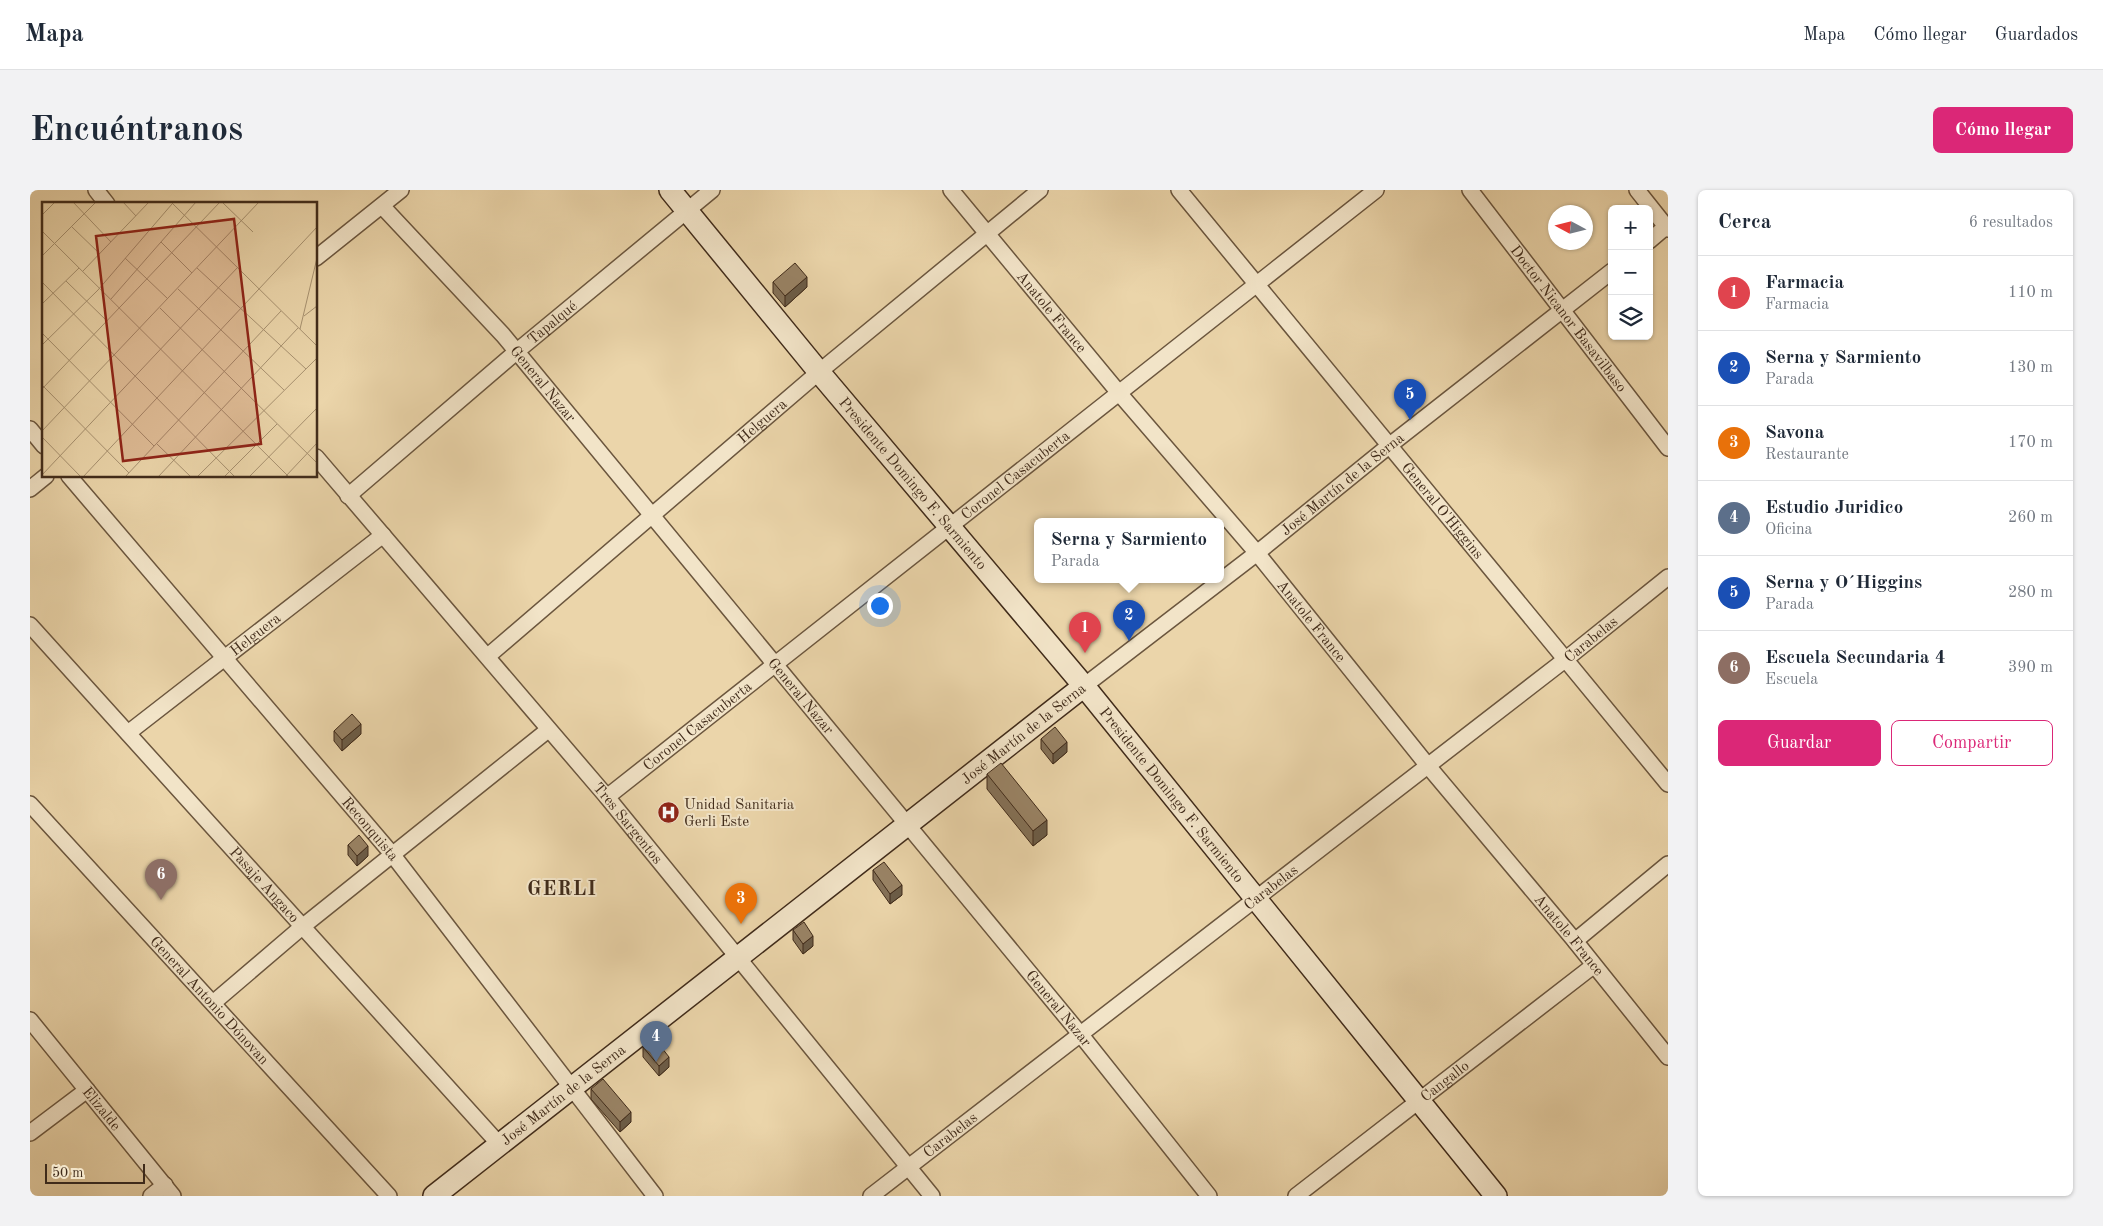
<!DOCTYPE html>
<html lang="es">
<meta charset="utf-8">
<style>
body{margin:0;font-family:"Old Standard TT",serif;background:#f2f2f3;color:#1f2937}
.controls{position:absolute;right:15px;top:15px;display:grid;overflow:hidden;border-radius:8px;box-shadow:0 1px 4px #0004}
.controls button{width:45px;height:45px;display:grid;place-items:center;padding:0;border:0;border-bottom:1px solid #e0e1e3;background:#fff;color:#1f2937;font:25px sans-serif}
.compass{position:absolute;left:1518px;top:15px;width:45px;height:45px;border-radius:50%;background:#fff;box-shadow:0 1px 4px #0004;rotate:277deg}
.scale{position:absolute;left:15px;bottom:12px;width:100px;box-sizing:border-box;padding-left:5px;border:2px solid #402b1a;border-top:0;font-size:14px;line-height:18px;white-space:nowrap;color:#402b1a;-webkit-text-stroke:4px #f2e4c8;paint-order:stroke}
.you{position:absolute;left:849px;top:415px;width:18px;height:18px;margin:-12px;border:4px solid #fff;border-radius:50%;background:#1a73e8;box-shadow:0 0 0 8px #1a73e833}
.badge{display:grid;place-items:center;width:32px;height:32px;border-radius:50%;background:#db2777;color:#fff;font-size:16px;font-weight:700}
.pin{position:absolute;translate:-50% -41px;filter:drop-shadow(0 1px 2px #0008)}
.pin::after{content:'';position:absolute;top:26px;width:18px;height:15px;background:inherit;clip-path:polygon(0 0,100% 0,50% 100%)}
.popup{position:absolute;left:1004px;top:328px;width:190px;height:65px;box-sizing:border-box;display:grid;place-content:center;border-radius:8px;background:#fff;filter:drop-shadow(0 1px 4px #0005);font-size:16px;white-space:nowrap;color:#747a83}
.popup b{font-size:19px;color:#1f2937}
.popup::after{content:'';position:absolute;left:50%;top:100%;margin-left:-10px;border:10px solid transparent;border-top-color:#fff}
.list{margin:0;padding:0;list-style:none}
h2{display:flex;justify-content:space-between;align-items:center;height:65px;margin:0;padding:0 20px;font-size:21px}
h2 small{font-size:16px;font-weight:400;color:#747a83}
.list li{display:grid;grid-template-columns:32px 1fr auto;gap:15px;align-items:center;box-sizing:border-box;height:75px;padding:0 20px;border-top:1px solid #e0e1e3}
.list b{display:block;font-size:19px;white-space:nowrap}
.list p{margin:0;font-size:16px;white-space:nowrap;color:#747a83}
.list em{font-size:16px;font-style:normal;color:#747a83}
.actions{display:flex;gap:10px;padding:15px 20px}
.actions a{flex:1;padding:11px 0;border:1px solid #db2777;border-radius:8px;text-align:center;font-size:18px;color:#db2777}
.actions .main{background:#db2777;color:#fff}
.icon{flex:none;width:28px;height:28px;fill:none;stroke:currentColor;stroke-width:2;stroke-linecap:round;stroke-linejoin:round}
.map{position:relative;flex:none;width:1638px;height:1006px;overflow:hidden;border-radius:8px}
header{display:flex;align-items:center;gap:30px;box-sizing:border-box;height:70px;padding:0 25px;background:#fff;border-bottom:1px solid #e0e1e3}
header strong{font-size:24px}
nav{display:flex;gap:28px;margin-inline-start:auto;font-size:18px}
.intro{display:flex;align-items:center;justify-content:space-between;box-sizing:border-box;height:120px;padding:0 30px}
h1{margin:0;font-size:35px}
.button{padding:12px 22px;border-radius:8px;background:#db2777;color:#fff;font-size:18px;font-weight:700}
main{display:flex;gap:30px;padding:0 30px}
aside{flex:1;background:#fff;border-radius:8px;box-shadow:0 1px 4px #0004}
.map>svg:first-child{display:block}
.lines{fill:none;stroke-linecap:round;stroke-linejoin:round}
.street-casing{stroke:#6b563e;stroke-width:18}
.secondary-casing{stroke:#402b1a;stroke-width:24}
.street{stroke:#f2e4c8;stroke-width:15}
.secondary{stroke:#f2e4c8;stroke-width:21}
.wall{fill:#847157;stroke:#402b1a}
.shaded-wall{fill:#6b5c47;stroke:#402b1a}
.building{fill:#998365;stroke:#402b1a}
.labels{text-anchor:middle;stroke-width:4;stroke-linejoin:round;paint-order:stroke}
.street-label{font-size:15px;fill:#402b1a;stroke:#f2e4c8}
.poi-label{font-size:15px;fill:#402b1a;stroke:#f2e4c8;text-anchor:start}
.district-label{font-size:20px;font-weight:bold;letter-spacing:1px;fill:#402b1a;stroke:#f2e4c8}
.inset-road{fill:none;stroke:#a79170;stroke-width:1}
.view{fill:#8f2418;fill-opacity:0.15;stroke:#8f2418;stroke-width:2.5}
.inset-edge{fill:none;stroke:#402b1a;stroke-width:2.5}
</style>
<header>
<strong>Mapa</strong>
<nav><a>Mapa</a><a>Cómo llegar</a><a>Guardados</a></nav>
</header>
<div class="intro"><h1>Encuéntranos</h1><a class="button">Cómo llegar</a></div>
<main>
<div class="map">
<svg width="1638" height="1006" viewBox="0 0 1638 1006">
<rect width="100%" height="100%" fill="#ebd5aa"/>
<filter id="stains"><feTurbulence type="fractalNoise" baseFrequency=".004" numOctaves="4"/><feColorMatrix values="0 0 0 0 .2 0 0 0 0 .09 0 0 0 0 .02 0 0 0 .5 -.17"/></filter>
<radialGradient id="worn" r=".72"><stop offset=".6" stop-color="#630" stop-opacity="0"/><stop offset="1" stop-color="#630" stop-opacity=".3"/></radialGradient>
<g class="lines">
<defs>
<g id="street">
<path d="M66 0 77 14"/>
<path id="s1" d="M921 0 1089 203 1227 363 1398 576 1545 751 1638 867"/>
<path id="s2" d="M1149 0 1638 594"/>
<path id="s3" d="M1440 0 1638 258"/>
<path d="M1607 0 1638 39"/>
<path id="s4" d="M352 16 473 145 1051 845 1179 1006"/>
<path d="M1619 51 1638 35"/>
<path d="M286 68 371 0"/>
<path d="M0 239 14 256"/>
<path id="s5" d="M286 267 577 607 902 1006"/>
<path id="s6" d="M39 286 362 664 625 1006"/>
<path d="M0 299 16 286"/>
<path id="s7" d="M318 306 486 162 682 0"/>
<path id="s8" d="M0 435 469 954"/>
<path id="s9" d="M458 466 789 182 1010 0"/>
<path id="s10" d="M1054 496 1227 363 1360 255 1582 81"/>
<path id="s11" d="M98 543 353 345"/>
<path id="s12" d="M577 607 1346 0"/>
<path id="s13" d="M0 614 359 1006"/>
<path d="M1545 751 1638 674"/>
<path d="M183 813 272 737 518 540"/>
<path id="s14" d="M0 830 143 1006"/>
<path d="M0 943 57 900"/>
<path d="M121 1006 135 995"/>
<path id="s15" d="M841 1006 1536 469 1638 387"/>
<path id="s16" d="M1266 1006 1563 776"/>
</g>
<g id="secondary">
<path id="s17" d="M640 0 789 182 1054 496 1466 1006"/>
<path id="s18" d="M404 1006 1054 496"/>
</g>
</defs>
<use href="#street" class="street-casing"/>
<use href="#secondary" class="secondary-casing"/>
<use href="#street" class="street"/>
<use href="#secondary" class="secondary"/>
</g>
<path class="wall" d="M743 92 777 97 755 117 743 103Z
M304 541 331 544 312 561 304 551Z
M1011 549 1037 562 1023 574 1011 559Z
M957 584 1017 645 1003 656 957 599Z
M318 655 338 666 327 676 318 665Z
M843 680 872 705 860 714 843 690Z
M763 740 783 756 773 764 763 750Z
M613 857 639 877 629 886 613 867Z
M561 899 601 932 590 942 561 909Z"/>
<path class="shaded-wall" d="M777 87V97L755 117V106Z
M331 534V544L312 561V550Z
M1037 552V562L1023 574V564Z
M1017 630V645L1003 656V641Z
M338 656V666L327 676V666Z
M872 695V705L860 714V704Z
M783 746V756L773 764V754Z
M639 867V877L629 886V876Z
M601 922V932L590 942V932Z"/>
<path class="building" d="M765 73 777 87 755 106 743 92Z
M322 524 331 534 312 550 304 541Z
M1025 537 1037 552 1023 564 1011 549Z
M971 573 1017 630 1003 641 957 584Z
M329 645 338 656 327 666 318 655Z
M854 672 872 695 860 704 843 680Z
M774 732 783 746 773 754 763 740Z
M624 848 639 867 629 876 613 857Z
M573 889 601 922 590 932 561 899Z"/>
<defs>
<symbol id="hospital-disc" viewBox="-11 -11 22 22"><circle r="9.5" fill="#8f2418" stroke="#f2e4c8"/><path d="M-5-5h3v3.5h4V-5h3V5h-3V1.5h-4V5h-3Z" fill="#fff"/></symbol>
</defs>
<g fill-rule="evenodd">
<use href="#hospital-disc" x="626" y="610" width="25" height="25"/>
</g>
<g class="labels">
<g class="street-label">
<text dy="5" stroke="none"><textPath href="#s1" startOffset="158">Anatole France</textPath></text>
<text dy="5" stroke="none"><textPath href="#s3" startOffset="162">Doctor Nicanor Basavilbaso</textPath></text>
<text dy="5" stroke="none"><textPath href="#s7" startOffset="268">Tapalqué</textPath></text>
<text dy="5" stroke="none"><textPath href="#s4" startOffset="240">General Nazar</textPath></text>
<text dy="5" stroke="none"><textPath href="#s9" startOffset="361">Helguera</textPath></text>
<text dy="5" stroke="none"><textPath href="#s12" startOffset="520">Coronel Casacuberta</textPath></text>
<text dy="5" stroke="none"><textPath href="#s17" startOffset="381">Presidente Domingo F. Sarmiento</textPath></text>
<text dy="5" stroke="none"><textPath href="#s10" startOffset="328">José Martín de la Serna</textPath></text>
<text dy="5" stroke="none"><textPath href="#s2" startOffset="415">General O'Higgins</textPath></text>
<text dy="5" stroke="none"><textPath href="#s1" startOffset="562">Anatole France</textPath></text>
<text dy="5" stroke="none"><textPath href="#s11" startOffset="161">Helguera</textPath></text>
<text dy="5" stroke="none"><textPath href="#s15" startOffset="910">Carabelas</textPath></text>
<text dy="5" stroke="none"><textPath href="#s4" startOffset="645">General Nazar</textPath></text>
<text dy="5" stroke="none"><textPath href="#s12" startOffset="115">Coronel Casacuberta</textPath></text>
<text dy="5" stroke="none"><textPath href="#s18" startOffset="749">José Martín de la Serna</textPath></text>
<text dy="5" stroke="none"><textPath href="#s17" startOffset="786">Presidente Domingo F. Sarmiento</textPath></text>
<text dy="5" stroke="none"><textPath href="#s5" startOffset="481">Tres Sargentos</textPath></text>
<text dy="5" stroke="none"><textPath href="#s6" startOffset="464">Reconquista</textPath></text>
<text dy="5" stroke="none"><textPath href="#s8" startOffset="350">Pasaje Angaco</textPath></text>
<text dy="5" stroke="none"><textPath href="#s15" startOffset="505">Carabelas</textPath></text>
<text dy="5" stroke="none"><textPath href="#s1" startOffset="968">Anatole France</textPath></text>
<text dy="5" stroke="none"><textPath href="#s13" startOffset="266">General Antonio Dónovan</textPath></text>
<text dy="5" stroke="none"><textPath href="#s4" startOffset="1050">General Nazar</textPath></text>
<text dy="5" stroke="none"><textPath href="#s16" startOffset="188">Cangallo</textPath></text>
<text dy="5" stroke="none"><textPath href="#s18" startOffset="164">José Martín de la Serna</textPath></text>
<text dy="5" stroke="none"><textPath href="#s14" startOffset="114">Elizalde</textPath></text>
<text dy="5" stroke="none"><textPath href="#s15" startOffset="100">Carabelas</textPath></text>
</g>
<g class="poi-label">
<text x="654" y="619">Unidad Sanitaria<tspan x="654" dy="17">Gerli Este</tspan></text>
</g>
<g class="district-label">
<text x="532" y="705">GERLI</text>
</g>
</g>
<g transform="translate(12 12)">
<rect width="275" height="275" fill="#ebd5aa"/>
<path class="inset-road" d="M31 0 69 40M81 0 94 14M129 0 275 144M180 0 211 30M0 13 13 0M30 25 58 52M0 29 247 275M119 40 150 71M0 54 54 0M83 56 126 97M155 66 264 167M41 69 107 0M24 79 65 119M0 80 193 275M136 87 242 188M69 97 154 0M0 102 37 66M118 106 275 261M262 114 275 104M258 127 275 56M0 131 112 244M0 143 56 88 130 2M0 183 87 271M0 187 178 0M0 229 217 0M0 235 39 275M115 242 149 275M0 273 196 65M41 275 275 25M83 275 239 109M116 275 256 126M155 275 275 156M182 275 235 222M207 275 275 206M243 275 275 241"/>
<path class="view" d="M192 17 219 242 81 259 54 34Z"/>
<rect width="275" height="275" class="inset-edge"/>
</g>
<rect width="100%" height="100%" filter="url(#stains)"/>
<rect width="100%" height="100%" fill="url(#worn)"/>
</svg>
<div class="controls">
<button>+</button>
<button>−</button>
<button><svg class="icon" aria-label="layers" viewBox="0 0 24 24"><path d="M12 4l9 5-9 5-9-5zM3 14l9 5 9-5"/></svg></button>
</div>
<svg class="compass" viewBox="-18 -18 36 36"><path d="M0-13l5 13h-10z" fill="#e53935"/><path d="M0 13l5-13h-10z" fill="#747a83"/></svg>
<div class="scale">50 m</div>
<div class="you"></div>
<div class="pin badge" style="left:1055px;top:463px;background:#e0444e">1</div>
<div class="pin badge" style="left:1099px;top:451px;background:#1a4fb4">2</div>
<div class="popup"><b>Serna y Sarmiento</b>Parada</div>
<div class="pin badge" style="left:711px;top:734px;background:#e8710a">3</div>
<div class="pin badge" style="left:626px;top:872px;background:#5c6f8a">4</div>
<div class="pin badge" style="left:1380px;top:230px;background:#1a4fb4">5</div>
<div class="pin badge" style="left:131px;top:710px;background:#8d6e63">6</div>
</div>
<aside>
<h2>Cerca<small>6 resultados</small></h2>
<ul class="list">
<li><span class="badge" style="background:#e0444e">1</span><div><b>Farmacia</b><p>Farmacia</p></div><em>110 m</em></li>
<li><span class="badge" style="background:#1a4fb4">2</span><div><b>Serna y Sarmiento</b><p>Parada</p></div><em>130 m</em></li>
<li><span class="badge" style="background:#e8710a">3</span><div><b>Savona</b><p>Restaurante</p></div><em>170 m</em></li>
<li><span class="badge" style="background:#5c6f8a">4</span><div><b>Estudio Juridico</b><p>Oficina</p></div><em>260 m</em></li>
<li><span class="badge" style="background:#1a4fb4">5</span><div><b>Serna y O´Higgins</b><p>Parada</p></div><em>280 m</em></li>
<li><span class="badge" style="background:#8d6e63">6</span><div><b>Escuela Secundaria 4</b><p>Escuela</p></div><em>390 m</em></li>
</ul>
<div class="actions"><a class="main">Guardar</a><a>Compartir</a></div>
</aside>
</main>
